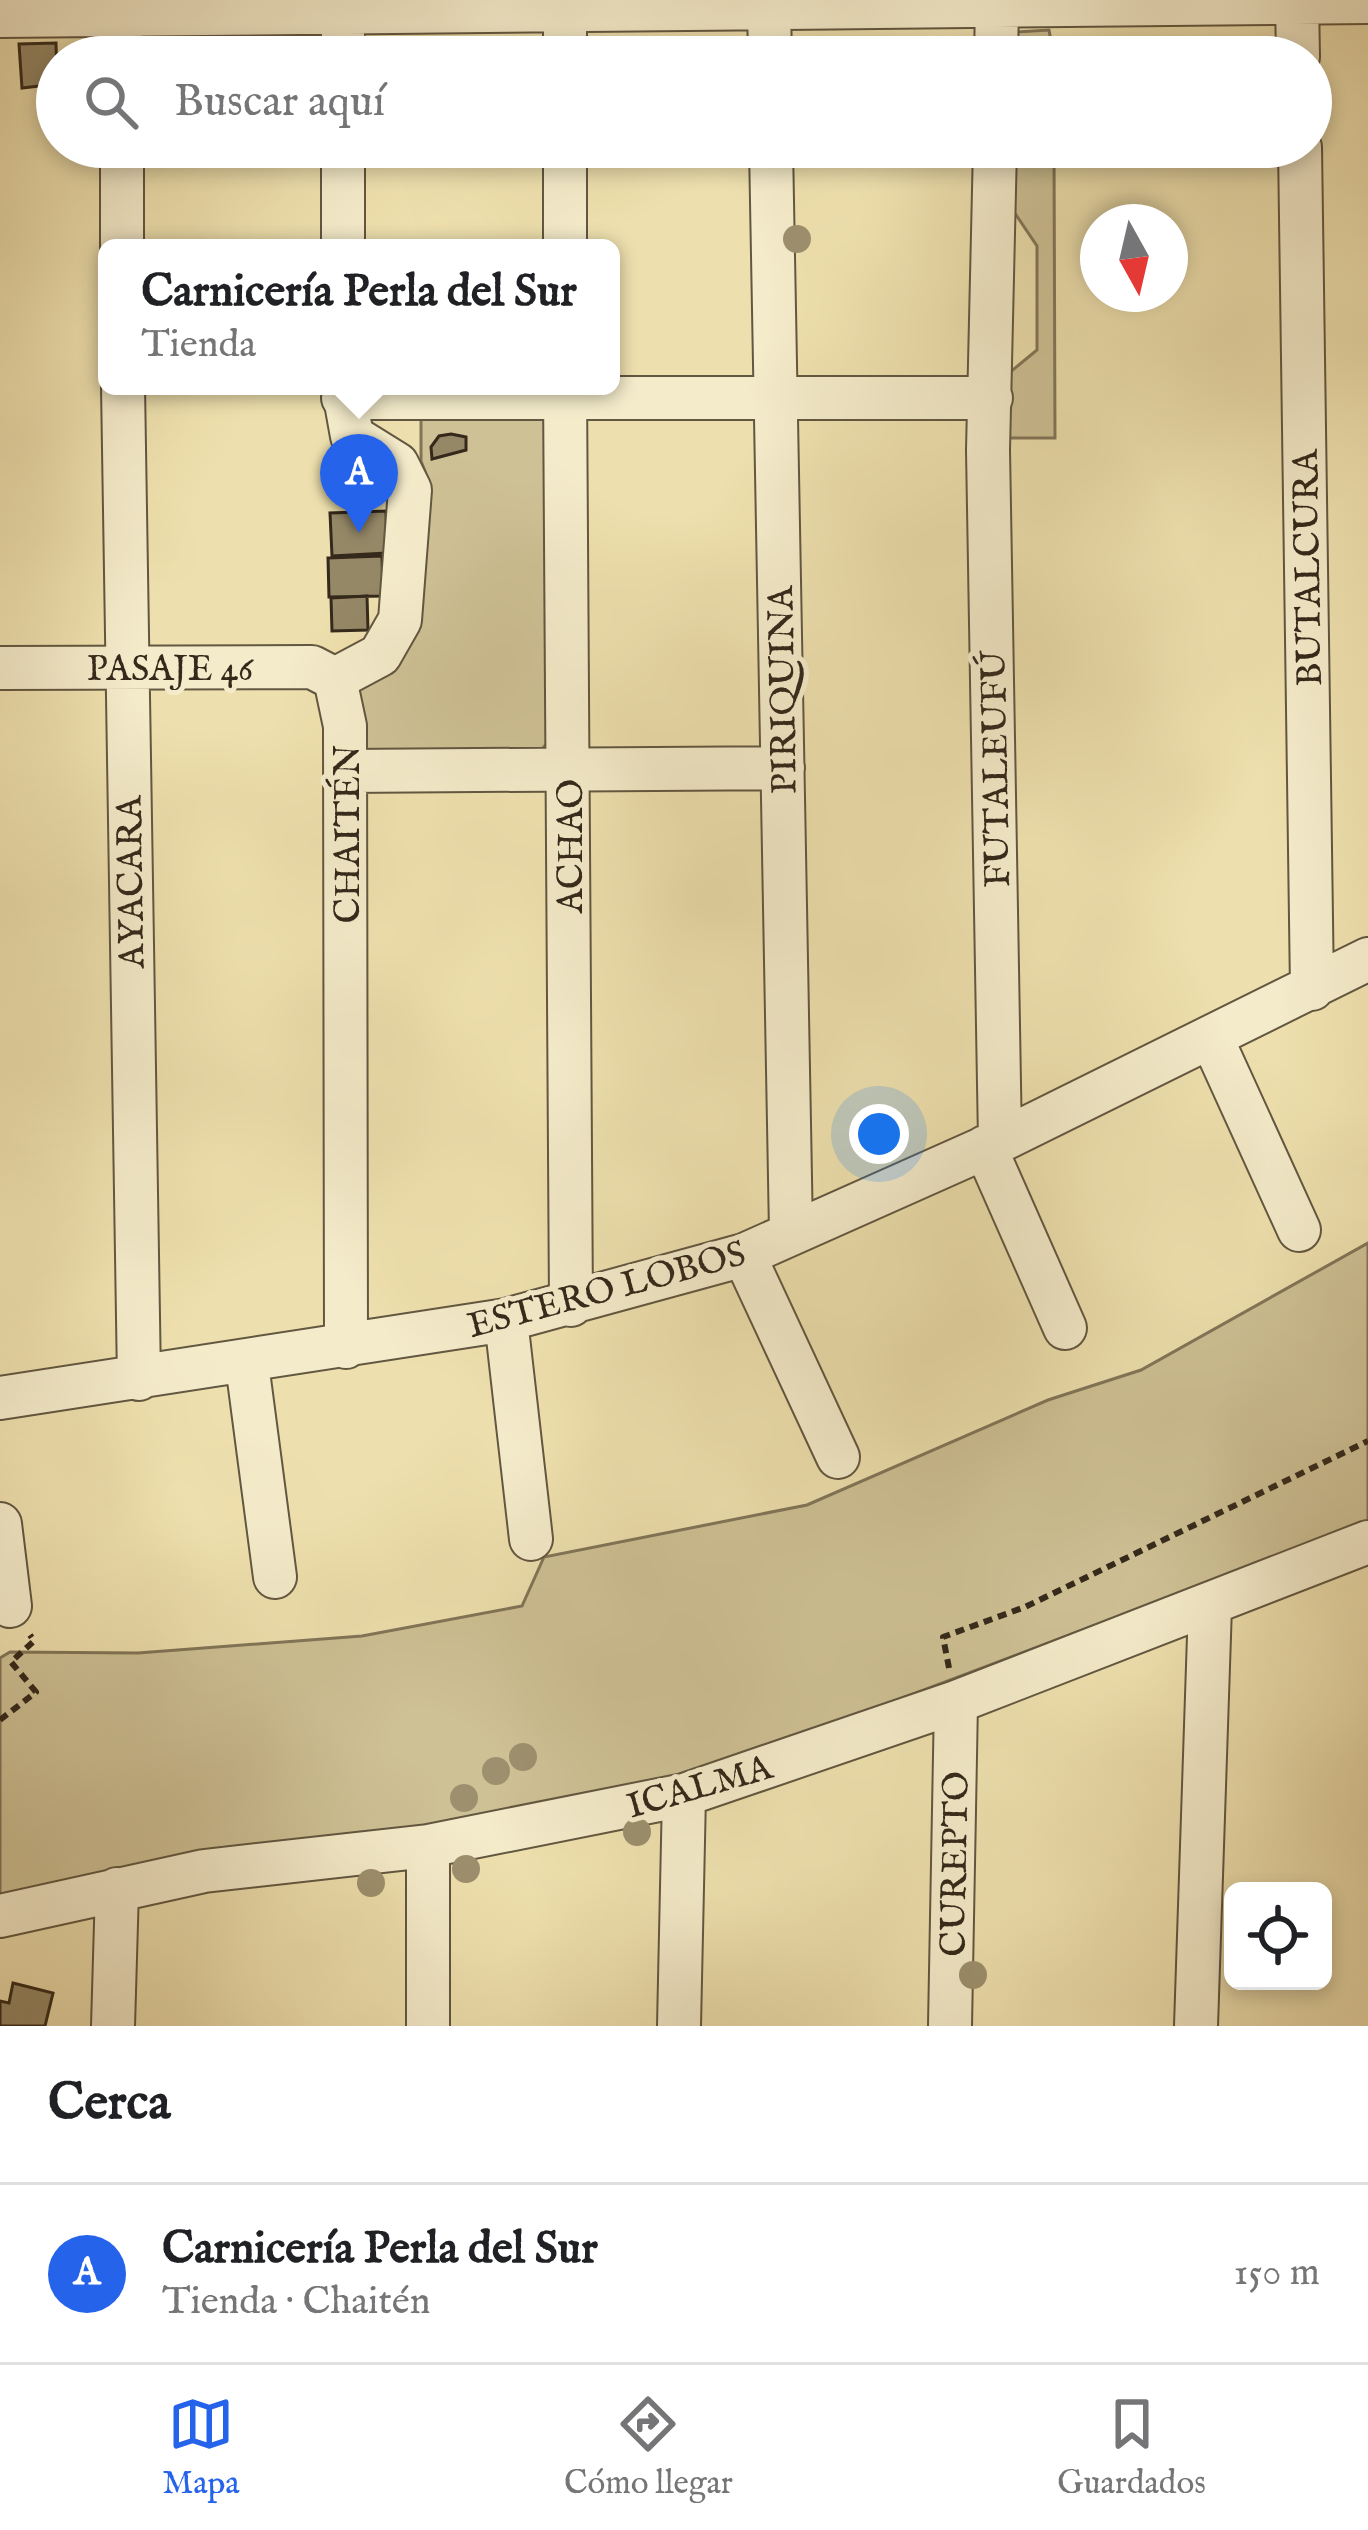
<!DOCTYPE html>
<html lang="es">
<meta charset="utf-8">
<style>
body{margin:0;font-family:"IM FELL English",serif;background:#f2f2f2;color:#202124}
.controls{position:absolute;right:36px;bottom:36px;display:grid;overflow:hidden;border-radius:18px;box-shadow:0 6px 18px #0003}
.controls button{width:108px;height:108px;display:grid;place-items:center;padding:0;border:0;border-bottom:3px solid #e0e0e0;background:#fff;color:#202124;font:60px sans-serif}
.compass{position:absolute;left:1080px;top:204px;width:108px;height:108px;border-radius:50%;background:#fff;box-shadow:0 6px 18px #0003;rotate:172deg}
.you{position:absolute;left:879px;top:1134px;width:42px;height:42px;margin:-30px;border:9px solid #fff;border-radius:50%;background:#1a73e8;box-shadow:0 0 0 18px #1a73e833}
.badge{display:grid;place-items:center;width:78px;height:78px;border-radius:50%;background:#2563eb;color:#fff;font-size:39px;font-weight:700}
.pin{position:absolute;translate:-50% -99px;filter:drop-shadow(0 3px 6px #0008)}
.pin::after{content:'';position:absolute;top:63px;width:42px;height:36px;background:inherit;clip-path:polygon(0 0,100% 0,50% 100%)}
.popup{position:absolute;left:98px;top:239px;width:522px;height:156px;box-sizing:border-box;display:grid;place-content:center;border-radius:18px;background:#fff;filter:drop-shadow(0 3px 9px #0005);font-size:39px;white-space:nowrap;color:#757577}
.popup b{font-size:45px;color:#202124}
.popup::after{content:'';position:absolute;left:50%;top:100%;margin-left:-24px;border:24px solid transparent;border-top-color:#fff}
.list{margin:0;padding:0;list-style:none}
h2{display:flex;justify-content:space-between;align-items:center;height:156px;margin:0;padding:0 48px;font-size:51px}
h2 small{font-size:39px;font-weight:400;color:#757577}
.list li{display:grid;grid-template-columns:78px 1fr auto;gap:36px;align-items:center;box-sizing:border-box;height:180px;padding:0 48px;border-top:3px solid #e0e0e0}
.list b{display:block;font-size:45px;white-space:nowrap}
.list p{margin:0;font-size:39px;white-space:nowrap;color:#757577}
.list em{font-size:39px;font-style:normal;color:#757577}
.icon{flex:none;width:66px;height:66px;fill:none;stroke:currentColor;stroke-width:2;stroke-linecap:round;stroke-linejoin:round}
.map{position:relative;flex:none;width:1368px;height:2026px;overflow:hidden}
.search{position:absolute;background:#fff;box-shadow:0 6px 18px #0003;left:36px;right:36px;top:36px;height:132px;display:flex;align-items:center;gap:30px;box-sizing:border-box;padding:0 42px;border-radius:66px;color:#757577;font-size:45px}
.sheet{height:336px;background:#fff}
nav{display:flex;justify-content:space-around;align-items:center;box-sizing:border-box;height:168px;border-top:3px solid #e0e0e0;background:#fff;font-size:33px;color:#757577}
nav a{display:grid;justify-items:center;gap:6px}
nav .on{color:#2563eb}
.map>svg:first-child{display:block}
.green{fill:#cec195;stroke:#817558;stroke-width:3}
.building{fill:#958867;stroke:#34291b;stroke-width:3}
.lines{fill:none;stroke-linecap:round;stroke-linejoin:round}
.minor-casing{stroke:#625740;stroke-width:46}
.path{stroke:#34291b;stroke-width:6;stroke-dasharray:9 6;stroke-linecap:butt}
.minor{stroke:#f4ebca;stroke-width:42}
.tree{fill:#9d906e}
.labels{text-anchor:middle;stroke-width:10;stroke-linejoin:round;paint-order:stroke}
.street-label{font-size:36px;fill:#34291b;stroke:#f4ebca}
</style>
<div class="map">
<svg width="1368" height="2026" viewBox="0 0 1368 2026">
<rect width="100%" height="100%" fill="#eee0ae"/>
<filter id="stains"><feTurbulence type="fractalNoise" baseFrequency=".00167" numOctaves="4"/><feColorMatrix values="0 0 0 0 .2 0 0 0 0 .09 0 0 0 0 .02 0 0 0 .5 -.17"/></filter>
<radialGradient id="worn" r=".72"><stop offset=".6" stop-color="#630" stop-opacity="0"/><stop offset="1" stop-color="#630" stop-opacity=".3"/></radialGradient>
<path class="green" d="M1049 30 1054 57H1013L1016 32Z
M1011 147H1054L1055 438H1007L1009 373 1037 350V246L1012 209Z
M534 405 551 425 549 741 541 750 365 752 355 687 428 479 421 461V412Z
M1368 1243V1522L720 1767 548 1810 0 1900V1658L10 1652 138 1653 362 1636 522 1606 544 1557 807 1505 1048 1400 1141 1370Z"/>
<path class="building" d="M56 43 57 84 22 88 19 44Z
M451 434 466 437V450L432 459 431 447 439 436Z
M386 511 387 553 332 556 330 513Z
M382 556 383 596 329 597 328 558Z
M367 596 368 630 332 631 331 598Z
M13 1983 53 1993 45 2026H0V2001L9 2003Z"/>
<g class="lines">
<defs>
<path id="minor" d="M120 0 121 57
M343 0V57
M565 0V57
M1297 0 1298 57
M769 8 770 57
M0 16 1368 2
M996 57 997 6
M122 147V248
M771 147 791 1232
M995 147 988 450 1000 1141
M1300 147 1312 989
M343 248V147
M565 248V147
M123 386 139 1379
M565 386 571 1305
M343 398H991
M0 668 312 667 335 679
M335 679 345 726 346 1347
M335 679 380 655 400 620 410 490 397 464 352 436 343 386
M346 771 783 768
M1212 1039 1299 1230
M985 1147 1065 1328
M744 1255 838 1457
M506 1320 531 1539
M247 1364 275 1577
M0 1398 506 1320 744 1255 1000 1141 1368 959
M0 1524 10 1606
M428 1846V2026
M0 1916 204 1871 428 1846 684 1795 956 1702 1368 1542
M113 2026 117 1889
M679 2026 684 1795
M950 2026 956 1702
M1196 2026 1210 1606"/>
</defs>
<use href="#minor" class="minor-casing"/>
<path class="path" d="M949 1668 943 1637 1025 1607 1368 1441
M0 1720 36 1692 11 1662 34 1641 30 1635"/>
<use href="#minor" class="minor"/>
</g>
<g class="tree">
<circle cx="797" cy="239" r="14"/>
<circle cx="523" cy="1757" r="14"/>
<circle cx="496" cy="1771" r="14"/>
<circle cx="464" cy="1798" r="14"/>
<circle cx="637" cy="1832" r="14"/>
<circle cx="466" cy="1869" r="14"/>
<circle cx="371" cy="1883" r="14"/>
<circle cx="973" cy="1975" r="14"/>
</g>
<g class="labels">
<g class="street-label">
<text transform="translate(1306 568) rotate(-91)" y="13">BUTALCURA</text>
<text x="170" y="680">PASAJE 46</text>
<text transform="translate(781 690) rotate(-91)" y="13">PIRIQUINA</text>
<text transform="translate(994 769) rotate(-91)" y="13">FUTALEUFÚ</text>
<text transform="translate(346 834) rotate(-90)" y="13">CHAITÉN</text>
<text transform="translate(569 846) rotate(-90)" y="13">ACHAO</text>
<text transform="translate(129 882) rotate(-91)" y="13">AYACARA</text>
<text transform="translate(606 1288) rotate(-15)" y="13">ESTERO LOBOS</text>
<text transform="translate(699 1785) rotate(-16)" y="13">ICALMA</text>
<text transform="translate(953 1864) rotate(-89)" y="13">CUREPTO</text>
</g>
</g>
<rect width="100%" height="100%" filter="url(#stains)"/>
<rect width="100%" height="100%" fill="url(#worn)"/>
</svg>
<div class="controls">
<button><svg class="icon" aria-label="locate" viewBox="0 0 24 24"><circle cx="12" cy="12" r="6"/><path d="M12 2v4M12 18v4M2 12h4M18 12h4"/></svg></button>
</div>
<svg class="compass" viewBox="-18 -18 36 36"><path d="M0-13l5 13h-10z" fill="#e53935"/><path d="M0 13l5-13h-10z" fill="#757577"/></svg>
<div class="you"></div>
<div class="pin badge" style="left:359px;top:533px">A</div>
<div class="popup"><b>Carnicería Perla del Sur</b>Tienda</div>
<div class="search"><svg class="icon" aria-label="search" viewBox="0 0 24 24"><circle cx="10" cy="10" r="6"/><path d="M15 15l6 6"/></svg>Buscar aquí</div>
</div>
<section class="sheet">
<h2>Cerca<small></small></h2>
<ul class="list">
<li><span class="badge">A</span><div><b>Carnicería Perla del Sur</b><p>Tienda · Chaitén</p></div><em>150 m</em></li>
</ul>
</section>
<nav>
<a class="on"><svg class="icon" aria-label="map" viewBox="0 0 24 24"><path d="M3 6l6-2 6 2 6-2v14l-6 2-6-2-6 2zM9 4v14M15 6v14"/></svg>Mapa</a>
<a><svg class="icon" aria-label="directions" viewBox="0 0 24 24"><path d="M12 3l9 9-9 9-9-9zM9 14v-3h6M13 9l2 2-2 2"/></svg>Cómo llegar</a>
<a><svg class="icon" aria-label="saved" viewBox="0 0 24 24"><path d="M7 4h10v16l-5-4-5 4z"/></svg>Guardados</a>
</nav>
